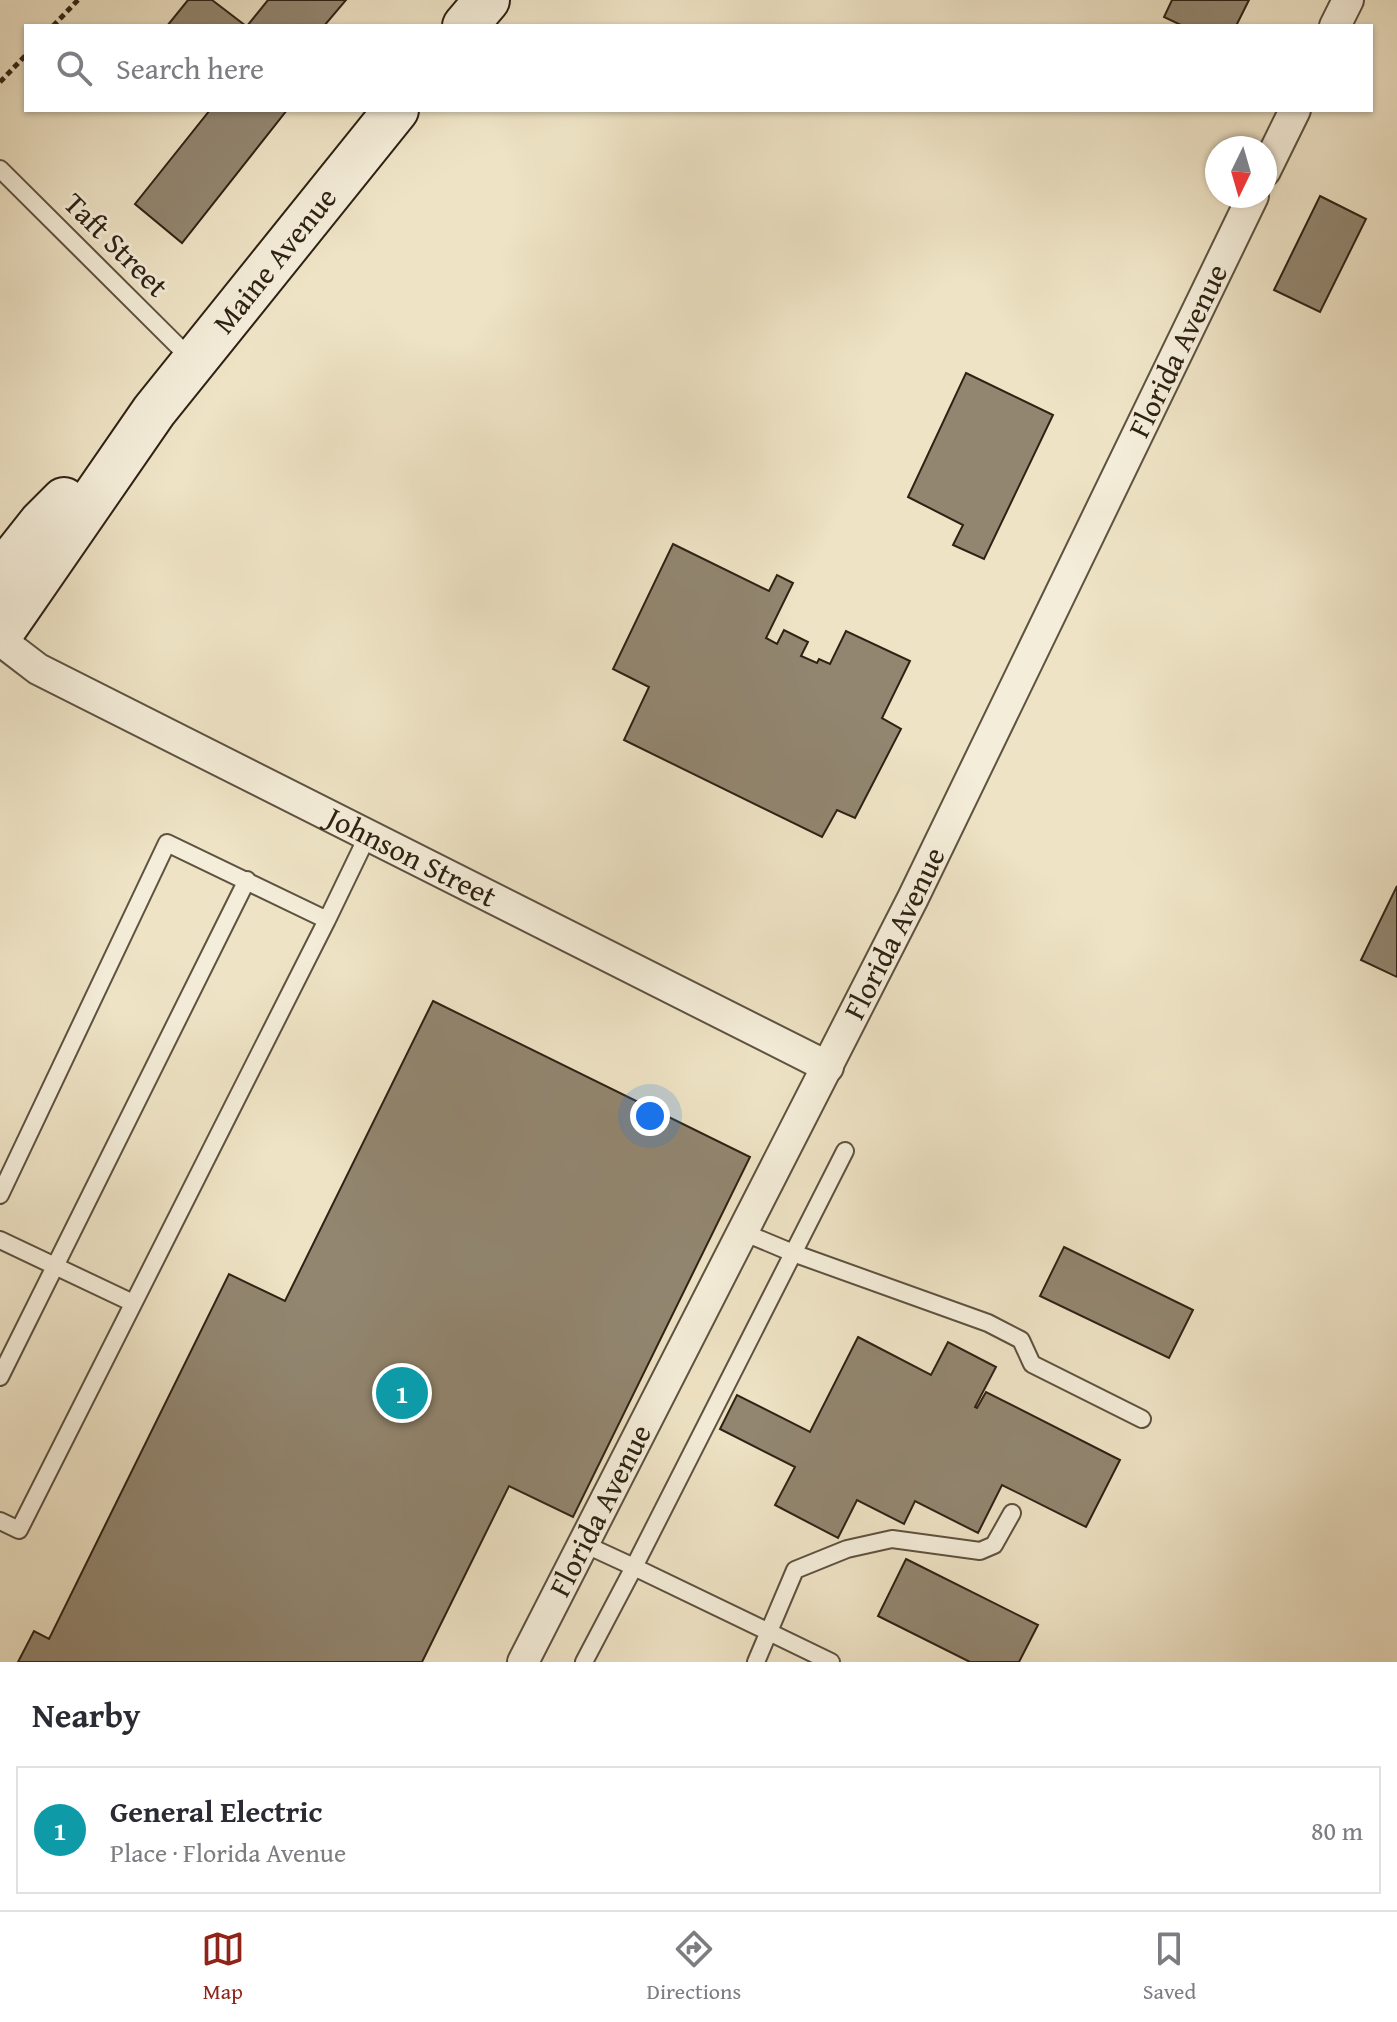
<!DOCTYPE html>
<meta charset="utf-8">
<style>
body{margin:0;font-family:"Gentium Book Plus",serif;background:#f7f7f7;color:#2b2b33}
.compass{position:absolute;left:1205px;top:136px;width:72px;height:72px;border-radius:50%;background:#fff;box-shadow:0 2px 6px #0004;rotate:185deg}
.you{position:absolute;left:650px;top:1116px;width:28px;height:28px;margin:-20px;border:6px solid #fff;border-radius:50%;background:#1a73e8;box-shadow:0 0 0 12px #1a73e833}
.badge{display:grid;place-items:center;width:52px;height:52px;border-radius:50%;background:#8f2418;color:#fff;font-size:26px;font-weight:700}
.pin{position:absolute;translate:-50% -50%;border:4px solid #fff;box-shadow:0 2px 8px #0006}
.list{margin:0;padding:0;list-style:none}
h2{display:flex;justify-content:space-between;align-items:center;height:104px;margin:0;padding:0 32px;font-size:34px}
h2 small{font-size:26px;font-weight:400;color:#7c7c81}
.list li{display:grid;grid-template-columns:52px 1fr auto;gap:24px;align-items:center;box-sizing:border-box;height:128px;margin:0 16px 16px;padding:0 16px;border:2px solid #e1e1e2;border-radius:0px}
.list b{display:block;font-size:30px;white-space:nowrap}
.list p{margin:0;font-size:26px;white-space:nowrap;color:#7c7c81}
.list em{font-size:26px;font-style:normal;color:#7c7c81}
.icon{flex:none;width:44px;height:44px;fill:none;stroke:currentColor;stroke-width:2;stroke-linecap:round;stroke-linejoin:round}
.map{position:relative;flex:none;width:1397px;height:1662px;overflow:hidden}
.search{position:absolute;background:#fff;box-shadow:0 2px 6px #0004;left:24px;right:24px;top:24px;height:88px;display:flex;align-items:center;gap:20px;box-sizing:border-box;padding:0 28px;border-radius:0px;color:#7c7c81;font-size:30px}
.sheet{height:248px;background:#fff}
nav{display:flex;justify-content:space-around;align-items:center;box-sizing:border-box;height:112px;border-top:2px solid #e1e1e2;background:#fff;font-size:22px;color:#7c7c81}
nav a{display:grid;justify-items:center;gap:4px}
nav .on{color:#8f2418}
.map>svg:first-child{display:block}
.building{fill:#928670;stroke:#2e2214;stroke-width:2}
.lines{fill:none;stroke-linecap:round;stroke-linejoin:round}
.service-casing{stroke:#5e5240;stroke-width:20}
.minor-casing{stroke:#5e5240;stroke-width:34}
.secondary-casing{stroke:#2e2214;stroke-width:48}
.path{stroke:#2e2214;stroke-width:5;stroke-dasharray:6 4;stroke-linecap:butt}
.service{stroke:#f4edd9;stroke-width:16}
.minor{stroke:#f4edd9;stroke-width:30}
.secondary{stroke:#f4edd9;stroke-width:44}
.labels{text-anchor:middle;stroke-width:6;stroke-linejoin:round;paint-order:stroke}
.street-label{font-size:30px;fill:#2e2214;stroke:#f4edd9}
</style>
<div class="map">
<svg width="1397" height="1662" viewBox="0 0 1397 1662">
<rect width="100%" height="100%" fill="#eee3c5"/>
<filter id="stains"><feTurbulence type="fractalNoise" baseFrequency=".0025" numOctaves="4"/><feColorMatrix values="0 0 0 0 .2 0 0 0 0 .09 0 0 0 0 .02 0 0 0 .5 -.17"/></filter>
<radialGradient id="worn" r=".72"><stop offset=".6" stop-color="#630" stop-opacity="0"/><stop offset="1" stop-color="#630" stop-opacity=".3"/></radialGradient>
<path class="building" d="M188 0H212L246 26H167Z
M268 0H346L324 26H247Z
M1172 0H1249L1236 26H1183L1164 17Z
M210 110H287L182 243 135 204Z
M1320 196 1366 219 1320 312 1274 290Z
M966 373 1053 415 984 559 953 545 963 525 908 497Z
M673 544 769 591 777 575 793 583 766 638 777 644 784 630 808 642 801 656 817 663 819 659 830 664 846 631 910 661 882 718 901 729 855 818 837 810 822 837 624 740 649 687 613 669Z
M1397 886V977L1361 960Z
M433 1001 750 1157 573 1517 509 1486 422 1662H18L34 1631 49 1639 229 1274 285 1301Z
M1064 1247 1193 1310 1169 1358 1040 1296Z
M858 1337 931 1375 948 1342 996 1367 975 1407 977 1408 986 1392 1120 1460 1086 1527 1002 1485 978 1533 915 1501 904 1524 857 1500 838 1538 775 1505 795 1467 720 1429 737 1395 810 1432Z
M906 1559 1038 1625 1019 1662H970L878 1616Z"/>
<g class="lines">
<defs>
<path id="service" d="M0 169 191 359
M327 920 368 835
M0 1195 167 843 327 920 19 1530 0 1521
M743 1232 793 1253 988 1323 1021 1340 1032 1364 1142 1419
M0 1240 133 1303
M0 1377 247 880
M584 1544 634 1567 845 1151
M584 1662 634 1567 831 1662
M756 1662 795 1570 847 1549 892 1539 980 1551 994 1545 1012 1513"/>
<g id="minor">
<path d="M1335 26 1348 0"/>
<path d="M1265 171 1295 110"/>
<path id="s1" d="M0 640 38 669 828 1067"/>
<path id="s2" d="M523 1662 913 898 1253 196"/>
</g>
<g id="secondary">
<path d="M465 26 487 0"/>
<path d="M0 575 41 523 64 500"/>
<path id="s3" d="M0 634 154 411 396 110"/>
</g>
</defs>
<use href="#service" class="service-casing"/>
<use href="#minor" class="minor-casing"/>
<use href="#secondary" class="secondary-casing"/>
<path class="path" d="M53 26 78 0
M0 82 26 55"/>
<use href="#service" class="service"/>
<use href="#minor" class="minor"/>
<use href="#secondary" class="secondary"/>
</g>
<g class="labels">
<g class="street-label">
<text transform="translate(116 245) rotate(45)" y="10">Taft Street</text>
<text dy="10" stroke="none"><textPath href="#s3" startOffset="464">Maine Avenue</textPath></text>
<text dy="10" stroke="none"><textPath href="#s2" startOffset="1466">Florida Avenue</textPath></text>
<text dy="10" stroke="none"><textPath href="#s1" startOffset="466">Johnson Street</textPath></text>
<text dy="10" stroke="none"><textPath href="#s2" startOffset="818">Florida Avenue</textPath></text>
<text dy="10" stroke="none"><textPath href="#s2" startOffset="170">Florida Avenue</textPath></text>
</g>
</g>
<rect width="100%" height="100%" filter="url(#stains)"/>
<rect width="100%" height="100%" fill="url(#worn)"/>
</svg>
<svg class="compass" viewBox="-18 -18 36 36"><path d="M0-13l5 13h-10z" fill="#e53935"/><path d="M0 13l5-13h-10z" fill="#7c7c81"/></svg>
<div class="you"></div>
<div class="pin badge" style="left:402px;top:1393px;background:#0f9aa8">1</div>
<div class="search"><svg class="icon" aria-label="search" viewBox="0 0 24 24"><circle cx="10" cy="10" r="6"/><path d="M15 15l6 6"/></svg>Search here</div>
</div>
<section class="sheet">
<h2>Nearby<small></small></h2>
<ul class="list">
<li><span class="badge" style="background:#0f9aa8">1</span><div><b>General Electric</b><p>Place · Florida Avenue</p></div><em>80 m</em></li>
</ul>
</section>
<nav>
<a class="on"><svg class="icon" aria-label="map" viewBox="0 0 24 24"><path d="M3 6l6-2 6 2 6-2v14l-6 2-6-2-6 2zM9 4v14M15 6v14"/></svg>Map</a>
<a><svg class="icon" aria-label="directions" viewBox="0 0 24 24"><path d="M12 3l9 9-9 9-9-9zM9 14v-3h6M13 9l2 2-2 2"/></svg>Directions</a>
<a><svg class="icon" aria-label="saved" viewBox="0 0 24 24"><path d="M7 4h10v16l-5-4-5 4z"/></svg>Saved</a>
</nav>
